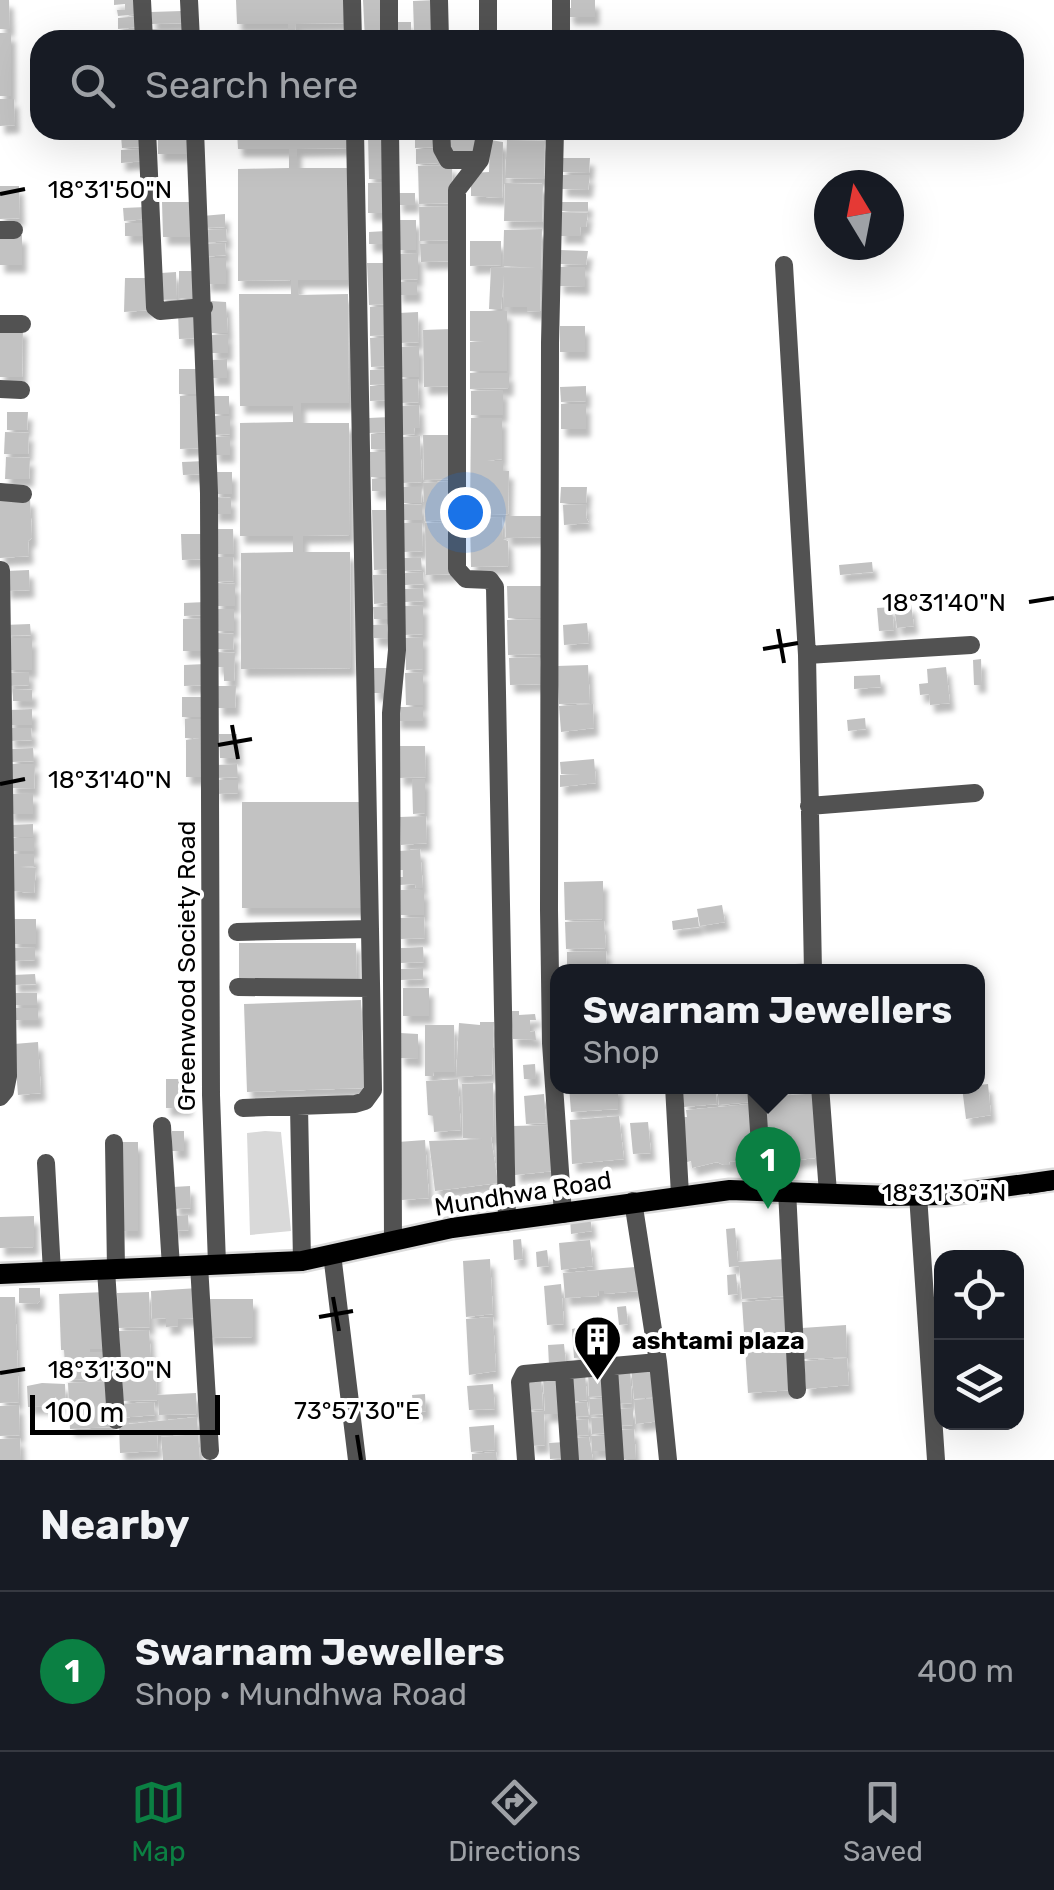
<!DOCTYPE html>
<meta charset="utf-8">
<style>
body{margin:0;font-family:Rubik,sans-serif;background:#20242c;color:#f1f3f6}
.controls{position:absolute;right:30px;bottom:30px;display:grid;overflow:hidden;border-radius:20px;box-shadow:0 10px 40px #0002}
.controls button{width:90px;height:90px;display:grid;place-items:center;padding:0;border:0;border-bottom:2px solid #363941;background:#171b24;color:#f1f3f6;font:50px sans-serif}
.compass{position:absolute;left:814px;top:170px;width:90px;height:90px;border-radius:50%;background:#171b24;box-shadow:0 10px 40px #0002;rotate:350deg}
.scale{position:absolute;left:30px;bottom:25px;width:190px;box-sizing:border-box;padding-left:10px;border:5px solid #000;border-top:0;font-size:28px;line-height:35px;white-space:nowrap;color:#000;-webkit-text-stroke:8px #fff;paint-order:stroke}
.you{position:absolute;left:465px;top:512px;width:35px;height:35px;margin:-25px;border:8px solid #fff;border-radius:50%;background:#1a73e8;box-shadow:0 0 0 15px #1a73e833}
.badge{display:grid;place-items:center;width:65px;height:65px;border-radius:50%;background:#0b8043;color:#fff;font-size:32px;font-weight:700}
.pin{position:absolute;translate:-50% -82px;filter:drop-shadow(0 2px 5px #0008)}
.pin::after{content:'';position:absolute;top:52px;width:35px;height:30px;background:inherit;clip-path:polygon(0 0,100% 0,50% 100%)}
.popup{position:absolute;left:550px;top:964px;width:435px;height:130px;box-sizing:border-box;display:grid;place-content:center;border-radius:20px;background:#171b24;filter:drop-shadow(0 2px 8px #0005);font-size:32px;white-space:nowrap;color:#9ea1a6}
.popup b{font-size:38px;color:#f1f3f6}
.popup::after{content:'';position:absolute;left:50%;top:100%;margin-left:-20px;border:20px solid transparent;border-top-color:#171b24}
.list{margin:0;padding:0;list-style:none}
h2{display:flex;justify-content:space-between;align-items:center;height:130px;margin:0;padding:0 40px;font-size:42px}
h2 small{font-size:32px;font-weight:400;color:#9ea1a6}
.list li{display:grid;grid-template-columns:65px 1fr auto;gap:30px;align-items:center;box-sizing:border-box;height:160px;padding:0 40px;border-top:2px solid #363941}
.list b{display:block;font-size:38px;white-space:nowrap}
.list p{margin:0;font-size:32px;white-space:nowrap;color:#9ea1a6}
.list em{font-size:32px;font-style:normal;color:#9ea1a6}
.icon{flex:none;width:55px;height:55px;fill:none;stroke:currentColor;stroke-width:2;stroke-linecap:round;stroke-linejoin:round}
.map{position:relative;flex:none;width:1054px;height:1460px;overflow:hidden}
.search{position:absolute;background:#171b24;box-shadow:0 10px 40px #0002;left:30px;right:30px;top:30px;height:110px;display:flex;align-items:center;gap:25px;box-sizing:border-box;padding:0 35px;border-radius:30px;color:#9ea1a6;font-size:38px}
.sheet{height:290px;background:#171b24}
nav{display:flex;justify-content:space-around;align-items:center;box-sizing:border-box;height:140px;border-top:2px solid #363941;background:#171b24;font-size:28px;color:#9ea1a6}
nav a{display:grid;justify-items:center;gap:5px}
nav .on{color:#0b8043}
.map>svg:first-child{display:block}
.green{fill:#d9d9d9}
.building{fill:#c2c2c2;filter:url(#shadow)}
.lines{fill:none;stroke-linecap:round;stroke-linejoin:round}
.major-casing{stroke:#dbdbdb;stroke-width:25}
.minor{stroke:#525252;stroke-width:18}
.major{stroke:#000;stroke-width:20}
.ticks{fill:none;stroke:#000;stroke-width:4}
.labels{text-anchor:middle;stroke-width:8;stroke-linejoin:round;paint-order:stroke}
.street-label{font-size:25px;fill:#000;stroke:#fff}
.poi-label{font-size:25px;font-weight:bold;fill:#000;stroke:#fff;text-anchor:start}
.ticks-label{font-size:25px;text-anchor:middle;fill:#000;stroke:#fff;stroke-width:8;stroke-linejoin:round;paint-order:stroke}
</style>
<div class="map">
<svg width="1054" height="1460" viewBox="0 0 1054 1460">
<defs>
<filter id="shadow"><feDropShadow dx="4.5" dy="8" stdDeviation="2.5" flood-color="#0004"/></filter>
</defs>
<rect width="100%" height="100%" fill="#fff"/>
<path class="green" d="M265 1131 281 1132 291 1231 250 1235 247 1133Z"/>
<path class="building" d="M0 0H9L10 29H0Z
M114 0H139L140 14 118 16 117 10H125V4L114 5Z
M236 0H345L346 23 296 24 295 36H346V40H288V24H237Z
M363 0H384V40H365Z
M435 0V31L414 32 413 1Z
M571 0H595V17H570L567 8H571Z
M182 11 183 23 152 24 151 12Z
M140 16V27L118 29V18Z
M396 22H411V40H396Z
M151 29H182V40H151Z
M0 33H11V96H0Z
M0 99H14L15 125 0 126Z
M158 130H187L188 154H158Z
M237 130H346L347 148 297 149V168H347L348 280H298V295L348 294 349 403H301V423H349L350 535 303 536V552H350L351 668 241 669V553L293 552V536H240V423L293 422V406H240L239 294H291V280L238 281V169L289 168V149H238Z
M450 130H479V156L449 157Z
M504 130H543V137L504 136Z
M436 132V147L415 148V133Z
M143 134 144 147 122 148 121 136Z
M386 134 387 179H369L368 135Z
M490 140 503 142 502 198 471 196V173L489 172Z
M507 140 545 141 544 179 505 178Z
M143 149 144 161 121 163V150Z
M416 149H437L438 163 416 164Z
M563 158H590L589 173 562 172Z
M452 165 453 203 419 204 418 166Z
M562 175H590L588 190 562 189Z
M386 182V213H368V183Z
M505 183 543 184 542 222 504 221Z
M0 186H19L20 218 0 219Z
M398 193H415V205H398Z
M162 202H191V237H163Z
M561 202H588V211H561Z
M451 206 452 240 420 241 419 207Z
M146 207 147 219 124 221 123 208Z
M560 212 588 213 586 227H580L581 236H560Z
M225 214V227L203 228 202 216Z
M398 220H416V250H398Z
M125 223H147V236H125Z
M226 229 227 241 204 243 203 230Z
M542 229 540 312 527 311V307H503L504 275 501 309H489L491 267 537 268 503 266 504 230Z
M386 231V244H369V232Z
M0 235H22V265H0Z
M470 241H501V265L470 266Z
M225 243 226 255 203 257 202 244Z
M420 244H450L451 261 421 262Z
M560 250 588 251 586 265 560 264Z
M418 253V279L398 280V254Z
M206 258H226V284H206Z
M367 263H387L388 304 369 305Z
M559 267H585V287L559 286Z
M179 271H193L194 298H179Z
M176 272 177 299 162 300 161 273Z
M125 278H149L150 310 124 312Z
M398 282H417V295H398Z
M210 301 226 302 228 333H212Z
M370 307H389V335L370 336Z
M178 311 200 314 201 338 179 339Z
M470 311H507V371H470V342H484L470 341Z
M418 312 419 342 400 343 399 313Z
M560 326H585V352H560Z
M0 328H23L22 377H0Z
M452 329 453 386 424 387 423 330Z
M228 334V353H212V335Z
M370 338H388L389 366 371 367Z
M419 346V377H400V347Z
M227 359V378H211V360Z
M179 369H201V394H179Z
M390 369 391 384 370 385V370Z
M470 373H509V388L470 389Z
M400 379H418L419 402 401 403Z
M370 386H391V400L370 401Z
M586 386V401L561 402 560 387Z
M503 390V415H471V391Z
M180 396H202L203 448 180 449Z
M213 396H229V414H214Z
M561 404H586V429H561Z
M419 405 420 428H414L415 434 403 435 401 406Z
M7 412H28L27 430H7Z
M214 416H230V434L214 435Z
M390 417V432L369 433V418Z
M471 418H502V459L487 461H503V471H509L508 514 470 516Z
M5 432 29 433 28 454H4Z
M371 434H390L389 450 371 449Z
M423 435H452L453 479 424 480Z
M230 436V455H214V437Z
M420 436 422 482 402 483 401 437Z
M370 452H390V477H371Z
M6 457 30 458 29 479H5Z
M204 461 205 474 183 475 182 462Z
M215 472H232V494H215Z
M372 479H391V491H372Z
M452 481V520L425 521 423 483Z
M403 487H422L421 503H403Z
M561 487H587L586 503H560Z
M214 497 231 498V514H214Z
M30 498 32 538 28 541 29 556 0 558V499Z
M404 504 422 505V520H403Z
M587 504 586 517 589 523 564 525 563 505Z
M372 510H391L393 569 374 570Z
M505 516H543L544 537 506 538Z
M502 517 503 539 508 541 509 566 471 567 470 518Z
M452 522 453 574 426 575 425 523Z
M403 523H422L423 551 404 552Z
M215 529H233L234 554H216Z
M181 534H204V559L182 560Z
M215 557H233L234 581 216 582Z
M403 558H421L422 570 403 571Z
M872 562 873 572 840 575 839 565Z
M29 570 30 590 6 591V571Z
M423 572 424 584 405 585V573Z
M391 574 393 602 374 604 373 575Z
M217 583 235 584V606H217Z
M507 586H541L542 618H508Z
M423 588 424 601 405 602V589Z
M205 602 206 615 184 616V603Z
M911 604 914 626 897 628 894 606Z
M423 605V634L404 635V606Z
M392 606V619H374L373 607Z
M892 607 894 630 879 631 877 608Z
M217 609H234V631H216Z
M205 618V651H183V619Z
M541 619 542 654 508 655 507 620Z
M587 623 589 643 564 645 563 625Z
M30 624 31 635 5 636 4 625Z
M387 624 388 639 374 638 373 625Z
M217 633 234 634 233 650 217 649Z
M423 637V669L406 670 405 638Z
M7 638H32V670H7Z
M217 652 235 653 234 681H224V667H217Z
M540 657 541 684 510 685 509 658Z
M981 659 982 685H974L973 660Z
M205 664 206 685 184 686V665Z
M588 665 590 703 559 704 557 666Z
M946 667 950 703 930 705 929 694 920 695 919 684 928 683 927 669Z
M374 668H393L389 693H374Z
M29 672V685L7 686V673Z
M423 672V705H406L405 673Z
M880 675 881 687 854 689V676Z
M218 686H236L235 708H218Z
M13 689 32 690V701H13Z
M182 697H207V717H182Z
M593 704 594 728 561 732 559 706Z
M396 707H423V721H396Z
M32 709V725H9V710Z
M865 718 866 729 848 731 847 720Z
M185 719H207V777H186V740L200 738H185Z
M10 728H31L32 740 10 741Z
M219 734H237L238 758H220Z
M399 746H425L426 777 399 778Z
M33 748 34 761 12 762V749Z
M594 759 596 783 560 787V775L581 774H561L560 762Z
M12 764H35L34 789 11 788Z
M237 764 238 777 216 778V765Z
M412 779H425V813L413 814Z
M216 780H238V793L217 794Z
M9 794H33V814H9Z
M242 802H363V908H242Z
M426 816 427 843 401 845 400 817Z
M33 824V837H10V825Z
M11 838H34V851H11Z
M420 849 423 888H416L415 884 400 885V877H403V870H399L400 851Z
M11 854H34V866L20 867 36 868 34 893 11 891Z
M603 881V919L565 920 564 882Z
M401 890H424V915H401Z
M722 905 725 922 700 926 697 909Z
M424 917 425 938 401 939 400 918Z
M698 917 699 927 673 930 672 921Z
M13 919H36V944H13Z
M604 921 606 948 566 949 565 922Z
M239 943H356L357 980H239Z
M35 947V960L13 961 12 948Z
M423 947 424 962 401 963V948Z
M606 951 607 971H567V952Z
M809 963V971H755L754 967Z
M699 965 700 971H671L670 967Z
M423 968V979L401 980V969Z
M35 974 36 984 14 985 13 975Z
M403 988H429V1016H403Z
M13 993H37V1005H14Z
M361 1000 364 1088 247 1092 244 1004Z
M14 1008H38V1020H14Z
M511 1011H519V1015L535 1014 536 1020H530V1032L535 1031 536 1040 513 1039Z
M480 1022H494L492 1075 456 1077 459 1023 480 1025Z
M425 1025H454L455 1072H434L433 1076H425Z
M400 1033 418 1034V1059L400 1058Z
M38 1042 41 1093 18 1095 14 1044Z
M535 1064 536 1079H524L523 1065Z
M166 1079H187L188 1108H166Z
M458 1079 461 1130 434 1132 433 1116 428 1115 426 1081Z
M493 1083 494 1137H491L498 1183 435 1191 429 1141 482 1139 463 1138 462 1084Z
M988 1084 991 1115 966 1119 962 1087Z
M569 1086H618V1109L571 1112Z
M683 1086H715L717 1104 684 1107Z
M717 1086H750L751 1102 719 1105Z
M763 1086H821V1089L763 1094Z
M819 1093 824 1157 771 1163 764 1097Z
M544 1094 546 1123 526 1124 524 1096Z
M750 1104 756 1163 736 1165V1161L729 1162 730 1165H724L717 1162 692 1168 691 1161 687 1162 683 1117H687L686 1110Z
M619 1116 624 1159 572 1164 570 1120Z
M648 1122 651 1153 633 1154 630 1123Z
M552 1125 554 1171 515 1175 513 1126Z
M172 1131H184V1151H172Z
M425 1140 429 1198 402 1200 398 1142Z
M119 1142H138V1231H119Z
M190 1186 191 1208 174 1209 173 1187Z
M188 1215 189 1230 172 1231 171 1216Z
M34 1216V1247L0 1248V1217Z
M590 1216 592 1231 571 1234 570 1218Z
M735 1228 738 1262 784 1259 785 1272 782 1273 787 1296 742 1299 739 1266 729 1267 726 1229Z
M521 1239 523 1259 514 1260 513 1240Z
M590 1240 593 1266 561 1270 559 1243Z
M547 1250 549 1266 537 1267 536 1252Z
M490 1259 493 1314 466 1317 463 1261Z
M635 1267 638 1291 604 1294V1291H599L598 1296 565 1298 563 1273Z
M736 1274 738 1294 728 1295 727 1275Z
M561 1284 564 1324 547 1325 544 1286Z
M19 1288H40V1301L37 1304 19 1303Z
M198 1288 200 1318 178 1319V1326L166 1327V1318L152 1319 151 1291Z
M105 1292 108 1349H90V1352H107L109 1378 66 1380 64 1350H61L59 1294Z
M149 1292 150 1327 118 1328 117 1293Z
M0 1297H15L19 1402 0 1403Z
M206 1299H253V1337L207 1338Z
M785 1299 789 1344 745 1347 742 1302Z
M626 1306 628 1324 619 1325 617 1307Z
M493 1317 496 1371 469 1375 466 1319Z
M590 1325 604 1326 606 1356 574 1358 572 1329Z
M846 1325 847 1357 803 1359 802 1328Z
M149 1330 151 1357 120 1358 119 1331Z
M564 1344 566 1364 549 1365 548 1345Z
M789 1345 792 1390 748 1393 745 1348Z
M847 1358 849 1385 806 1389 804 1361Z
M156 1363 157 1395 196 1393 197 1414 159 1415 158 1400 123 1401 122 1365Z
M631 1367 654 1368 657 1397 634 1399Z
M630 1368 632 1403 616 1404 614 1370Z
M604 1369 606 1396 589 1397 588 1371Z
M585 1372 587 1400 571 1402 569 1374Z
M541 1375 543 1409 528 1410 525 1376Z
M559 1375 561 1414H544L545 1445 531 1446 528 1412 545 1411 543 1377Z
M109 1381 111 1427 70 1429 68 1383Z
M42 1383 65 1384 66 1406 28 1407 27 1386Z
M493 1384 495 1409 469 1410 467 1386Z
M425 1394 426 1411 414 1412 412 1395Z
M606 1398V1414L590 1415 589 1399Z
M657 1398 660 1421 636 1424 634 1400Z
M154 1402 155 1415 118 1418 117 1404Z
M587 1402 589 1416 572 1417 571 1403Z
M19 1405 20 1435 0 1436V1406Z
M633 1408V1425L616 1426 615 1409Z
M197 1417 198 1433 157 1435 158 1451 120 1453 119 1425Z
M607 1417 608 1433 592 1434 591 1418Z
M588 1419 589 1435 573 1436 572 1420Z
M494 1425 495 1450 471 1452 469 1427Z
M634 1429 636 1459H620L618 1430Z
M198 1434 200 1460H163L161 1437Z
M608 1435V1451H592L591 1436Z
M589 1437 593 1460H576L573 1438Z
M20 1438 21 1460H0V1439Z
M565 1442 566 1458 550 1459 549 1443Z
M496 1452 497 1460H472V1454Z"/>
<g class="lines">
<defs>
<path id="major" d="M0 1274 302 1261 452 1228 730 1190 891 1196 945 1195 1054 1180"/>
</defs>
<use href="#major" class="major-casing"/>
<path class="minor" d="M142 0 144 40
M189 0 191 40
M352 0 353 40
M389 0V40
M439 0 440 40
M488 40V0
M561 40V0
M147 130 155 307 160 311 204 307
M195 130 209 493 211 1095 217 1264
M390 130 397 650 391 713 393 1241
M441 130 442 149 448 160H480
M486 130 480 160 457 190V569L466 579 490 580 495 587 507 1222
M555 130 550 343 549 910 551 1043 563 1214
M0 230H14
M784 265 807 655 813 972
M0 324H22
M0 389 21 390
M0 492 23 494
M807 655 971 645
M809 806 975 793
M237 932 370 929
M238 987 371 988
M674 1086 680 1195
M756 1086 763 1190
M820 1086 828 1193
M0 1097 5 1091 8 1076 1 570
M299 1106 302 1261
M243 1108 355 1104 365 1101 373 1090 355 130
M162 1126 171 1267
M114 1143 116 1269
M46 1163 52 1272
M787 1190 797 1390
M918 1195 936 1460
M633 1201 658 1362 668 1460
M332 1254 357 1460
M199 1265 210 1451
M106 1270 116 1420
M609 1368 615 1460
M564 1372 570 1460
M526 1460 520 1382 524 1374 658 1362"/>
<use href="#major" class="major"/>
</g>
<path class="ticks" d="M0 194 25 189M1029 602 1054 598M778 629 784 663M763 649 798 643M232 725 238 759M218 745 252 739M0 784 25 779M1029 1192 1054 1188M333 1297 339 1331M319 1317 353 1311M0 1373 25 1369M357 1435 361 1460"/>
<defs>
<symbol id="building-pin" viewBox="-11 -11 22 30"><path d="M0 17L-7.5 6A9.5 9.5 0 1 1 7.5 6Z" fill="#000" stroke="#fff"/><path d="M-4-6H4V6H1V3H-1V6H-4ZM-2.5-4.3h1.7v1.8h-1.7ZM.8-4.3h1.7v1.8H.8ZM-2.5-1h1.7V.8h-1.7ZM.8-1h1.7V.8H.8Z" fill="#fff"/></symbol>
</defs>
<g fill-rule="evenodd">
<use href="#building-pin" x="570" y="1312" width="55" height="75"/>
</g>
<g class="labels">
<g class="street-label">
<text transform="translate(186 966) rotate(-90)" y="9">Greenwood Society Road</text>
<text transform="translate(523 1193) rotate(-9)" y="9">Mundhwa Road</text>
</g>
<g class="poi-label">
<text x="632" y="1349">ashtami plaza</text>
</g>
</g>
<g class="ticks-label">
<text x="110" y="198">18°31'50"N</text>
<text x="944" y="611">18°31'40"N</text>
<text x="110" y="788">18°31'40"N</text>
<text x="944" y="1201">18°31'30"N</text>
<text x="110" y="1378">18°31'30"N</text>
<text x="357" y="1419">73°57'30"E</text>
</g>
</svg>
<div class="controls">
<button><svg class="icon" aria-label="locate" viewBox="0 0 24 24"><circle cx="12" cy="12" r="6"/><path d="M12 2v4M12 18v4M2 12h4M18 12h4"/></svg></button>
<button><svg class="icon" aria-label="layers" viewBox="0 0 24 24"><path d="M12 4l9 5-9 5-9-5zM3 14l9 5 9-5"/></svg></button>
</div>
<svg class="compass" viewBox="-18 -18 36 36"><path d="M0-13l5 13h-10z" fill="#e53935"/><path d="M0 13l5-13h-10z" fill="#9ea1a6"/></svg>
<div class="scale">100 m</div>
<div class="you"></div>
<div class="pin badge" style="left:768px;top:1209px">1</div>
<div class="popup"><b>Swarnam Jewellers</b>Shop</div>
<div class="search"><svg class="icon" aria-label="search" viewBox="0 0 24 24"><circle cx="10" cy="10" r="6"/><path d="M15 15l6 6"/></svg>Search here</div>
</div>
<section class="sheet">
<h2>Nearby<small></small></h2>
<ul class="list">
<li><span class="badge">1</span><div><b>Swarnam Jewellers</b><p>Shop · Mundhwa Road</p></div><em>400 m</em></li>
</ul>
</section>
<nav>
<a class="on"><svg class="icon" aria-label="map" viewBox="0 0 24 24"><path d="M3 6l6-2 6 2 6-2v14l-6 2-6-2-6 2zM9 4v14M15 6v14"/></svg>Map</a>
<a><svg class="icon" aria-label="directions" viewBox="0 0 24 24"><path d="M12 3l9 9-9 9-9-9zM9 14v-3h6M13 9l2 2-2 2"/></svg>Directions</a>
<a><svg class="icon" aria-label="saved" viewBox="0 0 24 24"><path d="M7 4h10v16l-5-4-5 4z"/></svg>Saved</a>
</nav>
